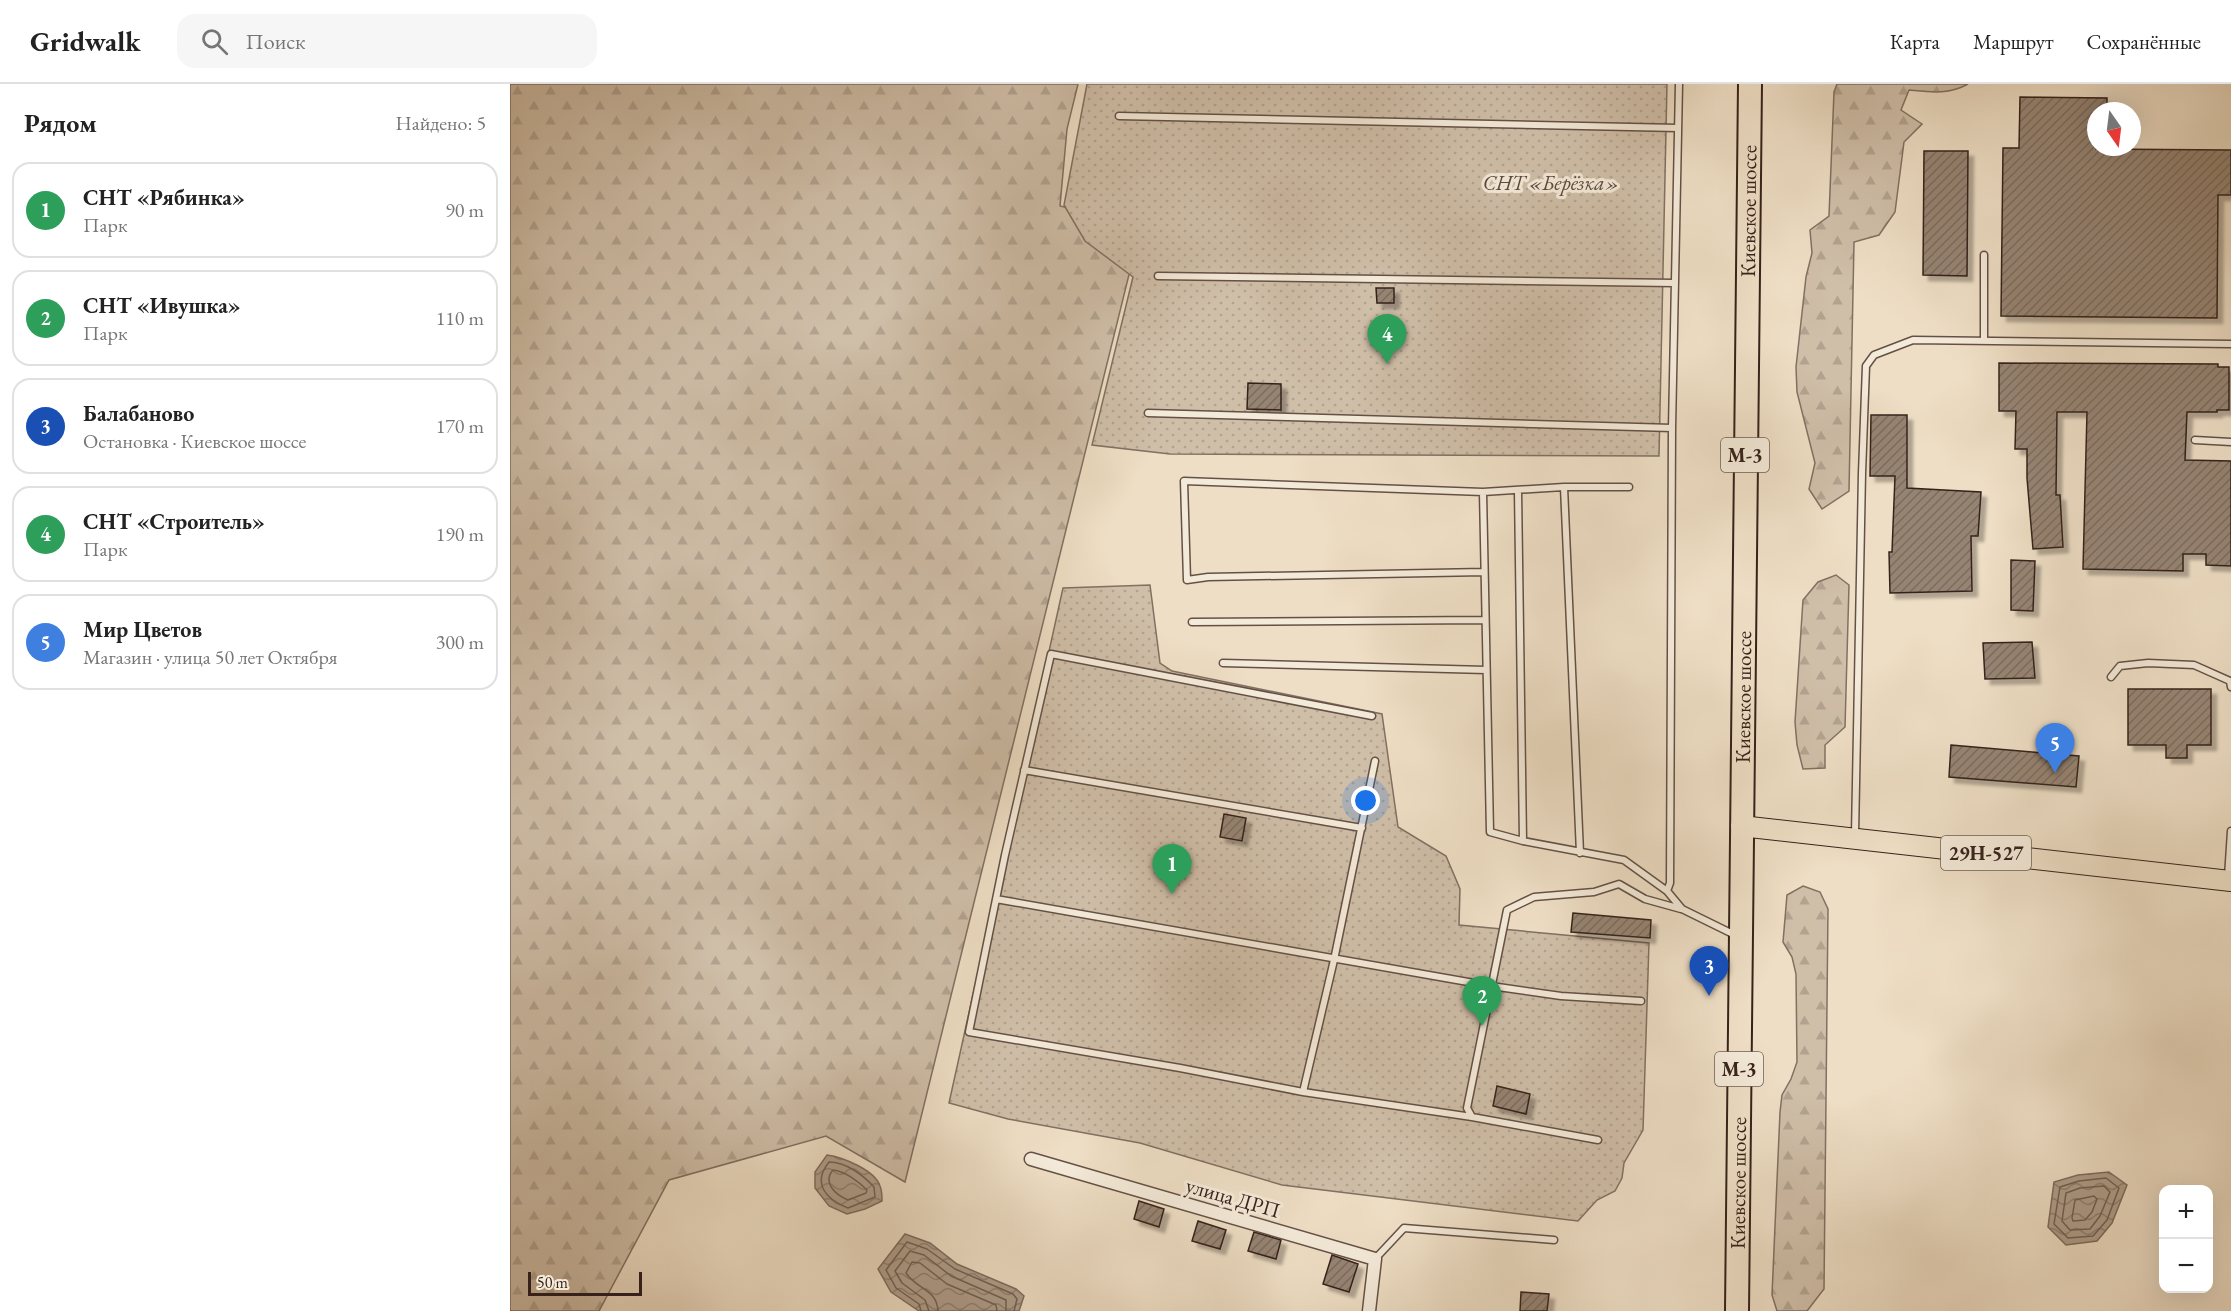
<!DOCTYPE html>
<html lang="ru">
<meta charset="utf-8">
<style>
body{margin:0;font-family:"EB Garamond",serif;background:#f6f6f6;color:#222}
.controls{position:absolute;right:18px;bottom:18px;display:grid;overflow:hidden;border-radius:12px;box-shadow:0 6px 24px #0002}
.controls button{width:54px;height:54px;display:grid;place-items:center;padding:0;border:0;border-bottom:2px solid #e0e0e0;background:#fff;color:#222;font:30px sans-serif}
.compass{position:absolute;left:1577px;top:18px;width:54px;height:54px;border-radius:50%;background:#fff;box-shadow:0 6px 24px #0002;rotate:166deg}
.scale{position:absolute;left:18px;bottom:15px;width:114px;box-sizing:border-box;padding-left:6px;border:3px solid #36221b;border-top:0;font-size:16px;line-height:21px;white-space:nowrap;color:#36221b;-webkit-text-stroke:4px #f4ead9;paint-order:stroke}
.you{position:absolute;left:856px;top:717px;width:21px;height:21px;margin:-15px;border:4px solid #fff;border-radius:50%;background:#1a73e8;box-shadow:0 0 0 9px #1a73e833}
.badge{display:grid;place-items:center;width:39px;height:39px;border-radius:50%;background:#db2777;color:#fff;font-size:20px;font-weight:700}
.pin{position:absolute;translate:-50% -50px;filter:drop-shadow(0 2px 3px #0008)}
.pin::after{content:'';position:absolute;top:32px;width:21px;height:18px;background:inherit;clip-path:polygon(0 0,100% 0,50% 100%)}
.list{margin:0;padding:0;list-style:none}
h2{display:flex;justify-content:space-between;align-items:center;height:78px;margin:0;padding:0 24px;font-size:26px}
h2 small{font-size:20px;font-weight:400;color:#767676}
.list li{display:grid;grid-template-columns:39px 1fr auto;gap:18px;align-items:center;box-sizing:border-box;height:96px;margin:0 12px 12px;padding:0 12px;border:2px solid #e0e0e0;border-radius:18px}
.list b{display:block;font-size:22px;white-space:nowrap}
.list p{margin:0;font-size:20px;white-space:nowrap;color:#767676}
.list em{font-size:20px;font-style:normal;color:#767676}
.icon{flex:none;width:33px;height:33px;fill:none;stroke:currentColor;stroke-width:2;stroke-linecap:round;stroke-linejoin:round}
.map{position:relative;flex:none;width:1721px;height:1227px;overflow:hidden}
header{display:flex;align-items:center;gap:36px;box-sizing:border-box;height:84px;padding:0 30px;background:#fff;border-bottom:2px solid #e0e0e0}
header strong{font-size:28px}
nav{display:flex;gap:33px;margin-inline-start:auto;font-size:21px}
.search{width:420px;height:54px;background:#f6f6f6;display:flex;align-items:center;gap:15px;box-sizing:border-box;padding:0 21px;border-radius:18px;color:#767676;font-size:22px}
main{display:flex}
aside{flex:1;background:#fff}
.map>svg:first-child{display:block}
.forest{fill:url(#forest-firs);stroke:#827062;stroke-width:1.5}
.garden{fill:url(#garden-dots);stroke:#827062;stroke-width:1.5}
.water{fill:url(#water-waves);stroke:#7f6c5e;stroke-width:1.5}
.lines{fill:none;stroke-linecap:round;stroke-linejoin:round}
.shore{stroke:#726053;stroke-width:1.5}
.building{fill:url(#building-hatch);stroke:#36221b;stroke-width:1.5;filter:url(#shadow)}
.lane-casing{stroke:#645146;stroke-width:9}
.street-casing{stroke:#645146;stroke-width:15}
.primary-casing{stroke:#36221b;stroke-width:22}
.highway-casing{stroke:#36221b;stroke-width:26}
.lane{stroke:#f4ead9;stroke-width:6}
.street{stroke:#f4ead9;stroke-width:12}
.primary{stroke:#eedec5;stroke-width:20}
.highway{stroke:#eedec5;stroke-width:22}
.labels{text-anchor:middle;stroke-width:6;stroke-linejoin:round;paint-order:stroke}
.shield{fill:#f4ead9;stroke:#6f5e54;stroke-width:1.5}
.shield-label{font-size:20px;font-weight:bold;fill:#36221b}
.park-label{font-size:21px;font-style:italic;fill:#5c493e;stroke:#f4ead9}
.street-label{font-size:21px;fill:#36221b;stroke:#f4ead9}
</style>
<header>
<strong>Gridwalk</strong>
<div class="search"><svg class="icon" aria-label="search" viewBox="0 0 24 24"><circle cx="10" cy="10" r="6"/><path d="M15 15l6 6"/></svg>Поиск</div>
<nav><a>Карта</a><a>Маршрут</a><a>Сохранённые</a></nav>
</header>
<main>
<aside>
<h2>Рядом<small>Найдено: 5</small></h2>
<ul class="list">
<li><span class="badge" style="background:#2e9e5b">1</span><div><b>СНТ «Рябинка»</b><p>Парк</p></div><em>90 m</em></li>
<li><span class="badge" style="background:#2e9e5b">2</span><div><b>СНТ «Ивушка»</b><p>Парк</p></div><em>110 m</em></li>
<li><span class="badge" style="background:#1a4fb4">3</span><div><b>Балабаново</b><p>Остановка · Киевское шоссе</p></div><em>170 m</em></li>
<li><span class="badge" style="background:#2e9e5b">4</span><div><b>СНТ «Строитель»</b><p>Парк</p></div><em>190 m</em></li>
<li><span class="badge" style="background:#3f7fe0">5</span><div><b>Мир Цветов</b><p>Магазин · улица 50 лет Октября</p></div><em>300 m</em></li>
</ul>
</aside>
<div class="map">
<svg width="1721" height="1227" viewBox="0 0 1721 1227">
<defs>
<pattern id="forest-firs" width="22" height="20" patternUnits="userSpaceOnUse" patternTransform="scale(1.5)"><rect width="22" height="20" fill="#cfbea8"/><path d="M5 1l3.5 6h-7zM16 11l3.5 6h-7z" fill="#b2a390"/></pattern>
<pattern id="garden-dots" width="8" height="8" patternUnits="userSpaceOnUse" patternTransform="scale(1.5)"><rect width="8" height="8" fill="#cfbea8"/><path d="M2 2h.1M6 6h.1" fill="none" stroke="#b2a390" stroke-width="1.8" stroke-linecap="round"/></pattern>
<pattern id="water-waves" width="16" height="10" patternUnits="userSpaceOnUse" patternTransform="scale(1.5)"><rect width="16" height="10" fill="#af9e8b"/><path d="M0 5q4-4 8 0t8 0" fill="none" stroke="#8f8071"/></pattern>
<pattern id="building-hatch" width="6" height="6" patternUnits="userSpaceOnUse" patternTransform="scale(1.5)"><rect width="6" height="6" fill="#968473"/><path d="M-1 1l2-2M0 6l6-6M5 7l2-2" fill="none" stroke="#7b6c5e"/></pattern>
<filter id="shadow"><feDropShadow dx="5.5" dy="5.5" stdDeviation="1.5" flood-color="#0004"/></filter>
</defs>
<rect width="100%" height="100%" fill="#eedec5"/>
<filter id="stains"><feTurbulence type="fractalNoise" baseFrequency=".00333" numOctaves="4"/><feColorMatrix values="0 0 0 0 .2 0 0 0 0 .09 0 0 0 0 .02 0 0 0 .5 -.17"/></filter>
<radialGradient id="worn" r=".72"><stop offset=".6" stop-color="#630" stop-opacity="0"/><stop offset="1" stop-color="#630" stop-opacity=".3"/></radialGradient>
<path class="forest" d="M0 0H568L557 45 550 122 631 142 395 1098 316 1052 159 1096 89 1227H0Z
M1327 0H1458C1438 11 1420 8 1399 6L1391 26 1412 40 1394 58 1385 128 1369 151 1344 158 1339 407 1312 425 1299 405 1305 379 1287 308 1286 283 1296 193 1302 169 1300 146 1319 132 1324 8Z
M1326 491 1339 501 1335 643 1315 661V684L1293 685 1287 661 1285 638 1293 516 1308 498Z
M1293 802 1310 808 1318 825 1314 1205 1297 1227H1267L1262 1211 1270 1028 1272 1011 1281 995 1287 978 1286 890 1282 873 1273 858 1277 811Z"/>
<path class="garden" d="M577 0H1157L1149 372 660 370 582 361 623 193 575 157 554 121Z
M640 501 650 579 662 587 872 630 888 743 936 772 950 805 949 841 1139 859 1133 1046 1114 1079 1112 1094 1105 1107 1087 1116 1068 1137 772 1101 630 1059 498 1035 439 1019 553 504Z"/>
<path class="water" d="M317 1071C332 1073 365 1086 370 1102 372 1106 372 1112 372 1117L355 1125 337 1130 319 1122 305 1104V1088Z
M1599 1088 1617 1101 1602 1139 1587 1157 1556 1161 1538 1143 1544 1098 1568 1091Z
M395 1150 420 1159 447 1180 506 1205 514 1212 509 1227H409L381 1208 368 1185Z"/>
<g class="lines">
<path class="shore" d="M319 1078C336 1078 353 1091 364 1103L365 1113 338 1124C315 1115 302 1099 319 1078Z
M323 1086C335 1087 349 1098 357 1106L356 1109 338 1116C326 1111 312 1099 323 1086Z
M1596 1094 1609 1104 1597 1136 1583 1152 1558 1154 1544 1140 1550 1103 1569 1097Z
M1594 1102 1600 1108 1590 1132 1580 1145 1560 1146 1552 1137 1556 1109 1570 1104Z
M1584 1112 1587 1115 1582 1128 1575 1136 1563 1137 1562 1134 1565 1116Z
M411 1227 409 1220 386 1204 376 1186 397 1158 417 1165 445 1185 503 1210 507 1215 504 1227
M419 1227 415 1216 392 1199 385 1187 400 1167 414 1171 441 1192 496 1216V1227
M428 1227C427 1205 406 1205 396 1189L402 1178 410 1179 437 1200 486 1221 487 1227"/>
</g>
<path class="building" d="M1510 13 1597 14V27H1586V65L1721 66V111H1708L1707 234 1491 232 1493 64H1509Z
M1414 67H1458L1457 192 1413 191Z
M866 204H884V219H867Z
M1489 279 1708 280V283H1719V326H1707V328H1677L1675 376 1721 377V482L1696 481V470H1673V487L1573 485 1577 328H1547L1546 411H1550L1553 463 1523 465 1517 394V365H1505L1506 327H1489Z
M738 299 771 300V326L737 325Z
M1361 331H1397V404L1471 408 1468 452H1461L1462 507 1380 509 1379 468H1382L1385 392H1360Z
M1501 476 1525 477 1523 527 1501 526Z
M1522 558 1525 594 1475 595 1473 559Z
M1618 605H1701V661H1677V674H1656V661H1618Z
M1441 661 1569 672 1566 703 1439 693Z
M714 730 736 734 732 757 710 753Z
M1063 829 1141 836 1140 854 1061 848Z
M987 1002 1020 1010 1016 1030 983 1022Z
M629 1117 654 1125 649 1143 624 1135Z
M688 1137 716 1146 710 1165 682 1157Z
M744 1148 771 1156 766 1175 738 1167Z
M822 1171 848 1180 839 1208 813 1200Z
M1011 1208 1039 1210 1037 1227H1010Z"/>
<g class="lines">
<defs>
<path id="lane" d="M609 32 1168 44
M648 192 1165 199
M1474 257V171
M638 329 1162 344 1169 0
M1685 356 1721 358
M1054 403 1070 769
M1008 407 1013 757 1114 776 1157 807 1172 825 1227 852
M973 408 980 748 1013 757
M974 488 698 493 677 496 674 397 973 408 1054 403H1119
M682 538 975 536
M713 579 976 586
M1601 593 1610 582 1638 579 1684 581 1720 597 1721 603
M862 632 541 570 495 771 459 948 670 984 793 1008 962 1033
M514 686 852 744
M1345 751 1352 389 1356 282 1364 271 1403 256 1721 260
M1718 793 1721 747
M1157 807 1160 799 1162 344
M486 815 981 902 1051 912 1131 917
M793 1008 824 876 865 677
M1088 1056 962 1033 957 1024 997 826 1024 813 1084 808 1109 800 1135 815 1171 825
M865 1175 894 1144 1044 1156"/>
<path id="street" d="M521 1075 865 1175 859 1227"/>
<path id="primary" d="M1231 742 1721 797"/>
<g id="highway">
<path id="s1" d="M1227 1227 1240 0"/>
</g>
</defs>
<use href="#lane" class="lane-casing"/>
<use href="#street" class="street-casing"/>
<use href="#primary" class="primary-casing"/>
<use href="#highway" class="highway-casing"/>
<use href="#lane" class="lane"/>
<use href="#street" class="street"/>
<use href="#primary" class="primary"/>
<use href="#highway" class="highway"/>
</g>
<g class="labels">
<g class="shield">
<rect x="1211" y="354" width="48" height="34" rx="4.5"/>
<rect x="1431" y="752" width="90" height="34" rx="4.5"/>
<rect x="1205" y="968" width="48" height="34" rx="4.5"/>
</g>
<g class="shield-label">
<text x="1235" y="378">М-3</text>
<text x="1476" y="776">29Н-527</text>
<text x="1229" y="992">М-3</text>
</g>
<g class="park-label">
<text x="1041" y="106">СНТ «Берёзка»</text>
</g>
<g class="street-label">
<text dy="7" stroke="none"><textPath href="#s1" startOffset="1100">Киевское шоссе</textPath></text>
<text dy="7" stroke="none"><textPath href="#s1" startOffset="614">Киевское шоссе</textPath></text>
<text dy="7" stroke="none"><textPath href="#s1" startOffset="128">Киевское шоссе</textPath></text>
<text transform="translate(723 1114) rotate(16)" y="7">улица ДРП</text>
</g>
</g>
<rect width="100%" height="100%" filter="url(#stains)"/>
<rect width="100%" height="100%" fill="url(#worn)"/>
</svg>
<div class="controls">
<button>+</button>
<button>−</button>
</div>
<svg class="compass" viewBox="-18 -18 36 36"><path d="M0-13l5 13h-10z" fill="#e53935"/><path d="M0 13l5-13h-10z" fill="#767676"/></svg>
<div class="scale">50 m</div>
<div class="you"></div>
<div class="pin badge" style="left:662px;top:810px;background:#2e9e5b">1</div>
<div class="pin badge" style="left:972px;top:942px;background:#2e9e5b">2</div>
<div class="pin badge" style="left:1199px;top:912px;background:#1a4fb4">3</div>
<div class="pin badge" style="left:877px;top:280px;background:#2e9e5b">4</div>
<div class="pin badge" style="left:1545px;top:689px;background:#3f7fe0">5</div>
</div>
</main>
